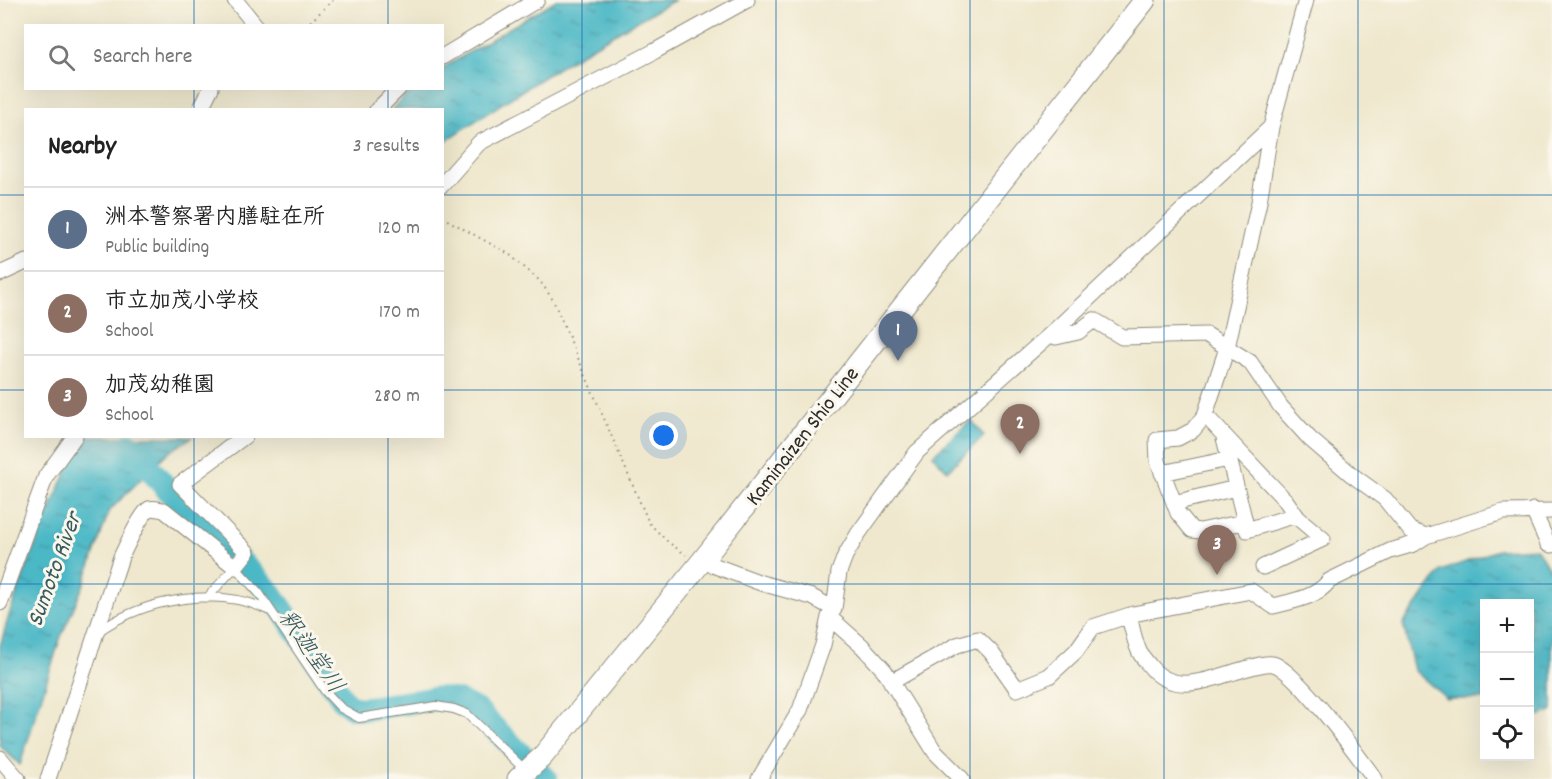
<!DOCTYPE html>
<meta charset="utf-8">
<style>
body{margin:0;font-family:Dekko,"Klee One",sans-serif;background:#f2f2f2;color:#222}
.controls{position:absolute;right:18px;bottom:18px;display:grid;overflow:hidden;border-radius:0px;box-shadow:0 6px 24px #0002}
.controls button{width:54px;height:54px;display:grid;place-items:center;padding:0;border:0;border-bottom:2px solid #e0e0e0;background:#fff;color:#222;font:30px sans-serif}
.you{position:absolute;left:664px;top:436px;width:21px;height:21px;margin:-15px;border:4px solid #fff;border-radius:50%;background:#1a73e8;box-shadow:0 0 0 9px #1a73e833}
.badge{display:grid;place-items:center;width:39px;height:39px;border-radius:50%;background:#0b8043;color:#fff;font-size:20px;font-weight:700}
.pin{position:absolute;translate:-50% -50px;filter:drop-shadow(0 2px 3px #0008)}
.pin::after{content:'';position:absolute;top:32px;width:21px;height:18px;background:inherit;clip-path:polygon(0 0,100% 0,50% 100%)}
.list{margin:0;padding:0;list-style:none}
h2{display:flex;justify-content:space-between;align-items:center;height:78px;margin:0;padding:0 24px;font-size:26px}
h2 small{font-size:20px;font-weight:400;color:#767676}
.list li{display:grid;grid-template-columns:39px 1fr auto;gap:18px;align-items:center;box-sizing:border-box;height:84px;padding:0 24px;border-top:2px solid #e0e0e0}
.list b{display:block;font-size:22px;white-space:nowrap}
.list p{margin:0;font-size:20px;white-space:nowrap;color:#767676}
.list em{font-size:20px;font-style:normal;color:#767676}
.icon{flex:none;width:33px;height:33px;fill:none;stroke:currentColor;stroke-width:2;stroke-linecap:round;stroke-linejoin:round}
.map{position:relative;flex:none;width:1552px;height:779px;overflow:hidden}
.search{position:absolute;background:#fff;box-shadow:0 6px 24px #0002;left:24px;top:24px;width:420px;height:66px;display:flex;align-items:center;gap:15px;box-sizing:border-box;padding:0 21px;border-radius:0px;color:#767676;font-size:22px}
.panel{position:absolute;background:#fff;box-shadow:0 6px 24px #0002;left:24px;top:108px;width:420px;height:330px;border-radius:0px}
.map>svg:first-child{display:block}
.water{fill:url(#water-ripples);stroke:#3b7278;stroke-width:1.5}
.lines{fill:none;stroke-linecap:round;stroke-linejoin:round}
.river{stroke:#4bb8c6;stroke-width:24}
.service-casing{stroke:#8d8a7c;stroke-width:10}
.minor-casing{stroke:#8d8a7c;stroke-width:17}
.secondary-casing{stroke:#8d8a7c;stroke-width:23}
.path{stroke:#8d8a7c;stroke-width:2;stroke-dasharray:1.5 4.5;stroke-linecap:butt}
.service{stroke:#fff;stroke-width:8}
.minor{stroke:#fff;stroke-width:15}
.secondary{stroke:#fff;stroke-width:21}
.grid{fill:none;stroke:#1f6fb2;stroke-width:1.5;stroke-opacity:0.55}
.labels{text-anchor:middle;stroke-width:6;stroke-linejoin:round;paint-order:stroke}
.street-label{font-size:22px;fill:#2b2b2b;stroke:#fbf7ec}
.water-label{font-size:24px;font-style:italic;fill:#365c61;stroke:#fbf7ec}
</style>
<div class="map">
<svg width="1552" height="779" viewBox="0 0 1552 779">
<defs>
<pattern id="water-ripples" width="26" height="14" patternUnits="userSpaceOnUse" patternTransform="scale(1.5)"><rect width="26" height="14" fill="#4bb8c6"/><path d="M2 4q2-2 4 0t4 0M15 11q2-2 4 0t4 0" fill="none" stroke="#3f96a1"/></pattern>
</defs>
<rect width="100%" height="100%" fill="#fbf7ec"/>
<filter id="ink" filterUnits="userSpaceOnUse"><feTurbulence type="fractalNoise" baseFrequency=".0167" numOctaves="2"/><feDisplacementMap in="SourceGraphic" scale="12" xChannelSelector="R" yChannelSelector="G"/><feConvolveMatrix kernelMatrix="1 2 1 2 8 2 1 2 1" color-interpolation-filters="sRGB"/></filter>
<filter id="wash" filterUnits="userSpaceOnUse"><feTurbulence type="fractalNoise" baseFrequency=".008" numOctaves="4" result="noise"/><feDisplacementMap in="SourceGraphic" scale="24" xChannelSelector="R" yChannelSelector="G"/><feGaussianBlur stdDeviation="1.35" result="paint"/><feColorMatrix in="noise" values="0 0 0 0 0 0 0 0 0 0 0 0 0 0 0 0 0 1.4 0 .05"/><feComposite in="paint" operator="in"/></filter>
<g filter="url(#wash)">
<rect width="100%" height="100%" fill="#efe8ce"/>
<path class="water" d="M556 0H675C594 43 518 92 443 143L442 110 392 109 412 89 442 88 443 68Z
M971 420 984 436 947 471 933 455Z
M87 437H192L165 455 109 511 84 584 60 639 20 765 0 746V646L10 612 44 522 70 464Z
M1536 548 1552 573V712L1530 718V604H1484V699H1447L1414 670 1403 624 1441 571 1497 550Z"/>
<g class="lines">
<path class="river" d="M130 445 179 503 227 548
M240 561 271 593 344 701 351 707 362 709 440 698 459 701 476 710 546 779"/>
</g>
</g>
<g filter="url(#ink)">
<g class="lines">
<defs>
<path id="service" d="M207 598 235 567 259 593 325 691 341 708 359 718 436 706 454 709 467 714 525 770
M99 631C145 599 218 585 270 611"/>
<path id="minor" d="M235 0 256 26
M442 57 537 0
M200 110 211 88
M377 110 399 88
M442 185 479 143 655 51 747 0
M0 274 26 262
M1053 332 1056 337 1078 332 1094 320 1122 337 1207 335 1250 362 1281 407 1310 439 1352 475 1385 499 1410 530 1426 536 1503 512 1552 511
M1205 415 1286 501 1298 518 1323 539 1263 567
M1223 434 1247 530 1296 515
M1162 473 1229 459
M1174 503 1236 488
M1533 510 1548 544 1552 545
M1244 522 1200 531 1192 530 1178 513 1158 461 1157 440 1178 438 1193 430 1205 415 1227 348 1259 202 1271 127 1306 0
M702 561 761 583 812 597 834 609
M0 603 46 476 75 436
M1129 616C1132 627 1134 640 1139 651 1141 656 1146 661 1149 665 1173 697 1210 679 1241 670 1250 668 1264 662 1273 664 1295 669 1359 757 1375 779
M829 617 862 646 884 670 935 752 962 779
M891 682 957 645 978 639 991 652 1017 689 1049 676 1076 651 1093 627 1133 614 1251 591 1273 606C1293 601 1316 598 1329 581L1390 551 1414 544 1426 536
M0 758 18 779
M48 779 121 557C126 547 141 514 149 509 154 507 160 510 164 510L235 567 247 552 180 484 245 436
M759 779 800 710 823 645 829 617 834 609 839 572 845 556 858 534 917 452 1053 332 1271 127"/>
<path id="secondary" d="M518 779 542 757 702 561 1145 0"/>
</defs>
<use href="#service" class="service-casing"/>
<use href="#minor" class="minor-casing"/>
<use href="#secondary" class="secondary-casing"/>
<path class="path" d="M306 26 333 0
M442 217 509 254 540 281 553 300 649 523 668 542 686 555"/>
<use href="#service" class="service"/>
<use href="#minor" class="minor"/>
<use href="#secondary" class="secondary"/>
</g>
</g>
<path class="grid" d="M194 0V26M388 0V26M582 0V779M776 0V779M970 0V779M1164 0V779M1358 0V779M194 88V110M388 88V110M0 195H26M442 195H1552M0 390H26M442 390H1552M194 436V779M388 436V779M0 584H1552"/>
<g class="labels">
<g class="street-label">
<text transform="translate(801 435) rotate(-52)" y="8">Kaminaizen Shio Line</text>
</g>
<g class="water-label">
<text transform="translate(53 569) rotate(-70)" y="8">Sumoto River</text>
<text transform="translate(312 651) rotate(55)" y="8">釈迦堂川</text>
</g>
</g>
</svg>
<div class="controls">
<button>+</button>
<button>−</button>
<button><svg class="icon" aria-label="locate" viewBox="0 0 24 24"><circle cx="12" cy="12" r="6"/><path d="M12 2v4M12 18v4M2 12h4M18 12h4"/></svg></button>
</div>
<div class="you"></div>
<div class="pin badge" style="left:898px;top:361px;background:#5c6f8a">1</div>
<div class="pin badge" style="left:1020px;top:454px;background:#8d6e63">2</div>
<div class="pin badge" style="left:1217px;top:575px;background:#8d6e63">3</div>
<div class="search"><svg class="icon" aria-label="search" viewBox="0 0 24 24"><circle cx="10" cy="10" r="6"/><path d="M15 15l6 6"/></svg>Search here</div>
<section class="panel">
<h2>Nearby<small>3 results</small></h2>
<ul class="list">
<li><span class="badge" style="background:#5c6f8a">1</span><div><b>洲本警察署内膳駐在所</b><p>Public building</p></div><em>120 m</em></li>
<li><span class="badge" style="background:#8d6e63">2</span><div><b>市立加茂小学校</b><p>School</p></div><em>170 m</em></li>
<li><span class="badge" style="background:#8d6e63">3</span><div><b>加茂幼稚園</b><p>School</p></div><em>280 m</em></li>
</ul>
</section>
</div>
